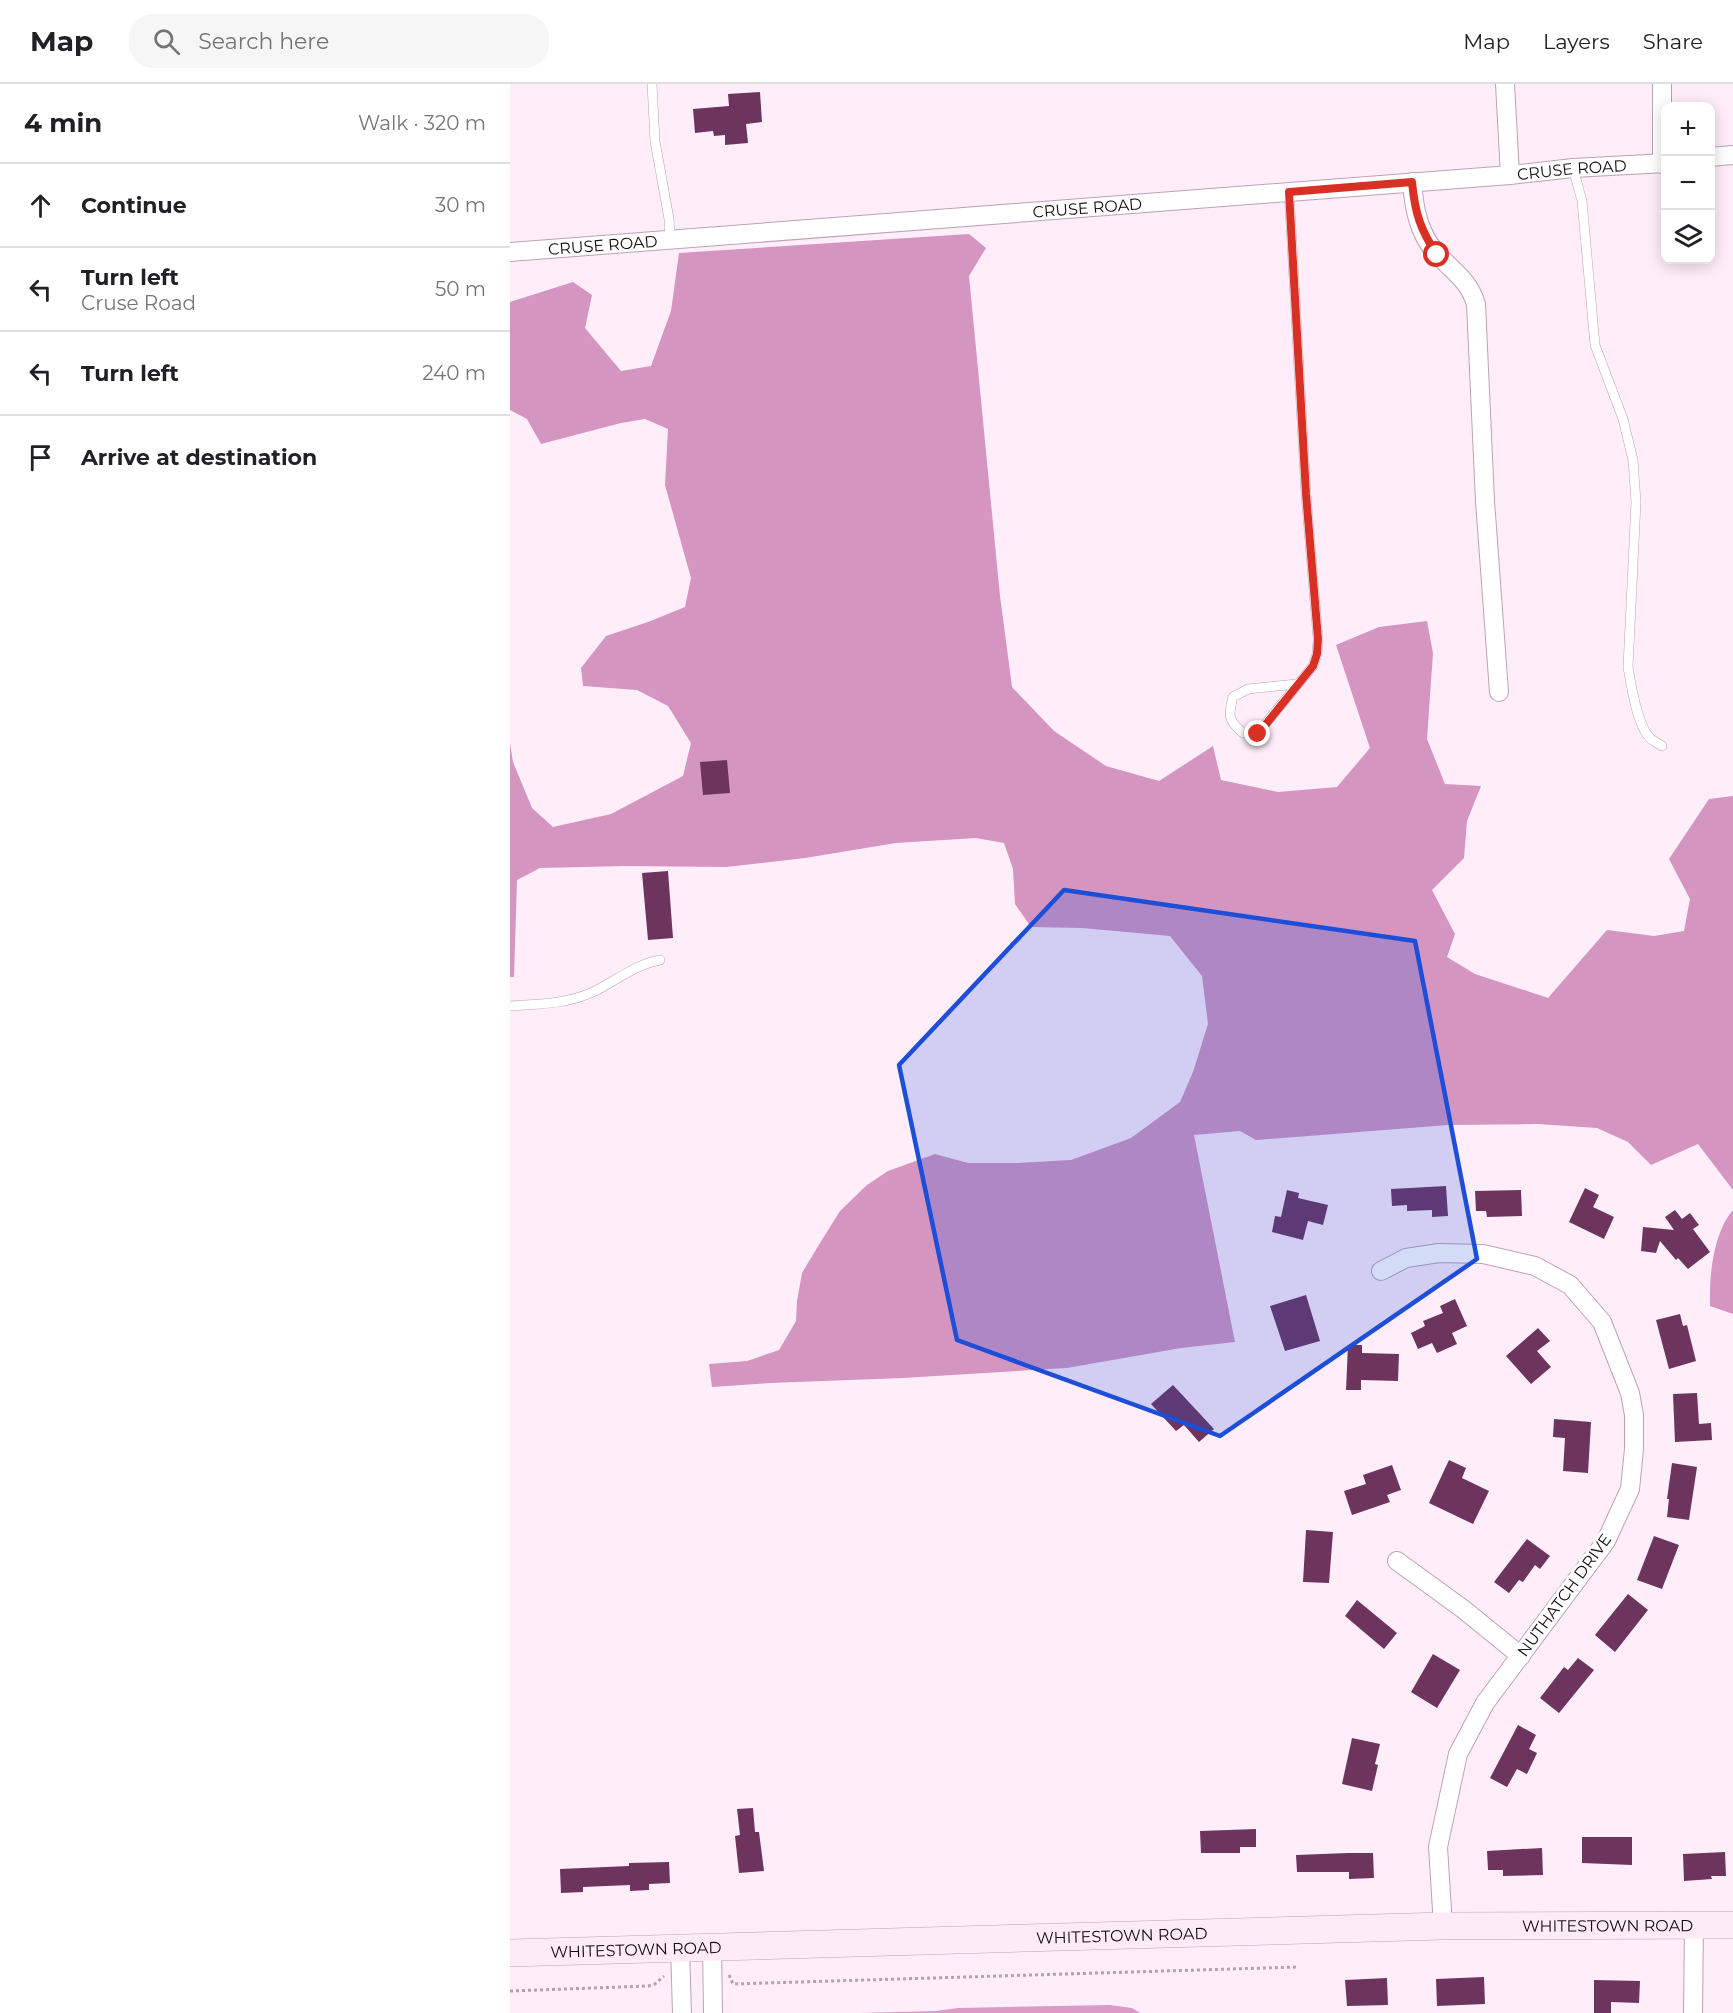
<!DOCTYPE html>
<meta charset="utf-8">
<style>
body{margin:0;font-family:Montserrat,sans-serif;background:#f6f6f6;color:#202124}
.controls{position:absolute;right:18px;top:18px;display:grid;overflow:hidden;border-radius:12px;box-shadow:0 3px 15px #0003}
.controls button{width:54px;height:54px;display:grid;place-items:center;padding:0;border:0;border-bottom:2px solid #e0e0e0;background:#fff;color:#202124;font:30px sans-serif}
.stop{position:absolute;width:18px;height:18px;margin:-14px;border:4px solid #d93025;border-radius:50%;background:#fff}
.stop.end{background:#d93025;border-color:#fff;box-shadow:0 2px 6px #0008}
.list{margin:0;padding:0;list-style:none}
h2{display:flex;justify-content:space-between;align-items:center;height:78px;margin:0;padding:0 24px;font-size:26px}
h2 small{font-size:20px;font-weight:400;color:#757577}
.list li{display:grid;grid-template-columns:39px 1fr auto;gap:18px;align-items:center;box-sizing:border-box;height:84px;padding:0 24px;border-top:2px solid #e0e0e0}
.list b{display:block;font-size:22px;white-space:nowrap}
.list p{margin:0;font-size:20px;white-space:nowrap;color:#757577}
.list em{font-size:20px;font-style:normal;color:#757577}
.icon{flex:none;width:33px;height:33px;fill:none;stroke:currentColor;stroke-width:2;stroke-linecap:round;stroke-linejoin:round}
.map{position:relative;flex:none;width:1223px;height:1929px;overflow:hidden}
header{display:flex;align-items:center;gap:36px;box-sizing:border-box;height:84px;padding:0 30px;background:#fff;border-bottom:2px solid #e0e0e0}
header strong{font-size:28px}
nav{display:flex;gap:33px;margin-inline-start:auto;font-size:21px}
.search{width:420px;height:54px;background:#f6f6f6;display:flex;align-items:center;gap:15px;box-sizing:border-box;padding:0 21px;border-radius:24px;color:#757577;font-size:22px}
main{display:flex}
aside{flex:1;background:#fff}
.map>svg:first-child{display:block}
.forest{fill:#d595c1}
.water{fill:#dc9bc7}
.building{fill:#6d355d}
.lines{fill:none;stroke-linecap:round;stroke-linejoin:round}
.lane-casing{stroke:#bda2b4;stroke-width:10}
.street-casing{stroke:#bda2b4;stroke-width:20}
.secondary-casing{stroke:#bda2b4;stroke-width:28}
.path{stroke:#b2a3ad;stroke-width:3;stroke-dasharray:3 3;stroke-linecap:butt}
.lane{stroke:#fff;stroke-width:9}
.street{stroke:#fff;stroke-width:18}
.secondary{stroke:#feebf8;stroke-width:27}
.route{stroke:#d93025;stroke-width:8}
.marked{fill:#1d4ed8;fill-opacity:0.2;stroke:#1d4ed8;stroke-width:4.5;stroke-linejoin:round}
.labels{text-anchor:middle;stroke-width:6;stroke-linejoin:round;paint-order:stroke}
.street-label{font-size:16px;fill:#150b12;stroke:#fff}
</style>
<header>
<strong>Map</strong>
<div class="search"><svg class="icon" aria-label="search" viewBox="0 0 24 24"><circle cx="10" cy="10" r="6"/><path d="M15 15l6 6"/></svg>Search here</div>
<nav><a>Map</a><a>Layers</a><a>Share</a></nav>
</header>
<main>
<aside>
<h2>4 min<small>Walk · 320 m</small></h2>
<ul class="list">
<li><svg class="icon" aria-label="ahead" viewBox="0 0 24 24"><path d="M12 20V5M6 11l6-6 6 6"/></svg><div><b>Continue</b></div><em>30 m</em></li>
<li><svg class="icon" aria-label="left" viewBox="0 0 24 24"><path d="M17 20v-9H6M10 6l-5 5 5 5"/></svg><div><b>Turn left</b><p>Cruse Road</p></div><em>50 m</em></li>
<li><svg class="icon" aria-label="left" viewBox="0 0 24 24"><path d="M17 20v-9H6M10 6l-5 5 5 5"/></svg><div><b>Turn left</b></div><em>240 m</em></li>
<li><svg class="icon" aria-label="arrive" viewBox="0 0 24 24"><path d="M6 21V4h12l-3 4 3 4H6"/></svg><div><b>Arrive at destination</b></div></li>
</ul>
</aside>
<div class="map">
<svg width="1223" height="1929" viewBox="0 0 1223 1929">
<rect width="100%" height="100%" fill="#ffedf9"/>
<path class="forest" d="M459 150 476 164 459 192 490 512 502 603 544 647 596 682 649 697 703 662 711 696 768 708 827 703 860 664 826 561 869 543 917 537 923 569 917 655 935 700 971 702 957 737 954 774 922 806 945 850 937 873 965 890 1038 914 1097 846 1144 852 1174 847 1180 815 1159 775 1199 715 1223 712V1106L1188 1060 1141 1081 1118 1058 1087 1044 1028 1040 938 1041 746 1056 730 1047 684 1051 725 1258 671 1264 557 1284 393 1294 260 1299 202 1303 199 1280 237 1277 269 1266 286 1237 287 1217 292 1189 310 1159 330 1127 357 1101 378 1087 425 1070 458 1079H507L561 1076 621 1054 670 1018 683 988 698 940 692 892 660 852 572 844 521 843 505 820 503 785 494 759 466 754 386 759 295 774 216 783 115 782 30 784 7 796 4 893H0V659L3 678 22 724 43 743 101 730 173 692 181 659 158 622 127 606 73 602 71 584 96 552 138 538 175 523 181 494 155 401 158 345 135 335 111 339 31 360 17 335 0 326V218L63 198 82 211 75 244 111 287 141 282 161 227 169 169Z
M1223 1126V1230L1200 1222C1199 1193 1203 1149 1223 1126Z"/>
<path class="water" d="M600 1921 622 1924 630 1929H349L426 1927 448 1924Z"/>
<path class="building" d="M250 8 252 38 236 40 238 59 215 61V51L204 52 203 47 185 49 183 25 219 22 218 10Z
M217 676 220 709 193 711 190 678Z
M158 787 163 854 138 856 132 789Z
M936 1102 938 1132 922 1133V1126L897 1127V1121L882 1122 881 1105Z
M1075 1104 1089 1111 1083 1123 1104 1133 1094 1155 1059 1138Z
M777 1106 789 1109 788 1114 818 1121 813 1141 798 1137 793 1156 762 1148 765 1132 771 1133Z
M1011 1106 1012 1132 977 1133 976 1127H966L965 1107Z
M1165 1126 1172 1135 1180 1129 1189 1141 1183 1145 1200 1168 1178 1185 1168 1174 1166 1176 1150 1157 1146 1169 1131 1167 1133 1143 1164 1146 1155 1133Z
M796 1211 810 1257 775 1267 760 1222Z
M945 1215 957 1242 942 1249 947 1260 927 1269 922 1259 908 1265 901 1249 915 1242 913 1237 933 1229 930 1222Z
M1170 1230 1173 1242 1177 1241 1186 1277 1159 1285 1146 1236Z
M1028 1244 1040 1257 1027 1267 1041 1283 1021 1300 996 1272Z
M838 1261H852V1269L889 1270 888 1297 851 1296V1306H836Z
M663 1301 704 1345 689 1358 674 1341 666 1347 641 1320Z
M1187 1309 1189 1340 1201 1339 1202 1356 1165 1358 1163 1310Z
M1044 1335 1081 1338 1078 1389 1053 1387 1055 1354 1043 1353Z
M939 1376 956 1384 952 1394 979 1407 963 1440 919 1419Z
M1162 1379 1187 1383 1179 1436 1157 1433 1159 1415H1157Z
M882 1381 891 1406 877 1411 880 1418 842 1431 834 1407 856 1400 853 1391Z
M796 1446 823 1448 819 1499 793 1498Z
M1144 1452 1169 1461 1152 1505 1127 1496Z
M1017 1455 1040 1472 1030 1485 1025 1481 1013 1498 1009 1496 999 1509 984 1498Z
M1118 1510 1138 1526 1105 1568 1085 1551Z
M847 1516 887 1549 874 1565 835 1532Z
M923 1570 950 1586 927 1624 901 1608Z
M1068 1574 1084 1586 1049 1629 1030 1614 1054 1583 1058 1586Z
M1008 1641 1026 1651 1019 1665 1027 1669 1017 1690 1007 1685 997 1703 980 1694Z
M842 1654 870 1660 865 1680 868 1681 862 1707 832 1700Z
M243 1724 245 1748H249L254 1787 229 1789 225 1752 230 1751 227 1725Z
M746 1745V1763H730V1769H691L690 1747Z
M1072 1753H1122V1781L1072 1779Z
M1032 1764 1033 1791 993 1792V1786H978L977 1767Z
M1215 1768 1216 1792H1201L1202 1795 1174 1797 1173 1770Z
M838 1769H863L864 1794 839 1795V1788H787L786 1771Z
M159 1778 160 1799 139 1800V1806L120 1807V1801L73 1803V1808L51 1809 50 1785 119 1782V1779Z
M974 1893 975 1920 927 1922 926 1895Z
M877 1894 878 1921 837 1922 835 1896Z
M1084 1896 1130 1897 1129 1919 1101 1918V1929H1084Z"/>
<g class="lines">
<defs>
<path id="lane" d="M142 0 145 57 159 135 160 155
M1063 84 1072 117 1085 261 1113 335 1123 376 1126 418 1118 583C1121 601 1127 641 1140 654 1143 657 1148 659 1152 662
M779 107 796 410 808 555 807 570 803 582 748 649H733C718 636 718 632 723 613L738 605 786 600
M0 922C30 920 60 920 87 906 108 895 127 880 150 876"/>
<g id="street">
<path d="M995 0 1000 91"/>
<path d="M1152 0V80"/>
<path d="M1200 73 1223 71"/>
<path d="M902 98C904 125 909 152 929 172 945 189 959 197 966 220L975 417 989 608"/>
<path id="s1" d="M0 168 1000 91 1063 84 1156 79"/>
<path d="M871 1187 896 1174 929 1169 973 1170 1025 1182 1060 1201 1092 1238 1120 1309 1124 1331V1365L1120 1405 1096 1457 975 1619 948 1670 928 1763 933 1842"/>
<path d="M887 1477 953 1525 1011 1572"/>
<path d="M170 1863 172 1929"/>
<path d="M202 1863 203 1929"/>
<path d="M1183 1929 1184 1840"/>
</g>
<g id="secondary">
<path id="s2" d="M0 1869 933 1842 1223 1841"/>
</g>
</defs>
<use href="#lane" class="lane-casing"/>
<use href="#street" class="street-casing"/>
<use href="#secondary" class="secondary-casing"/>
<path class="path" d="M219 1891 223 1900 788 1883
M0 1907 138 1902 145 1900 154 1892"/>
<use href="#lane" class="lane"/>
<use href="#street" class="street"/>
<use href="#secondary" class="secondary"/>
</g>
<g class="lines">
<path class="route" d="M748 650 803 582 807 570 808 555 796 410 779 108 902 98C905 129 910 145 927 171"/>
</g>
<path class="marked" d="M554 806 905 857 967 1175 710 1352 447 1256 389 981Z"/>
<g class="labels">
<g class="street-label">
<text dy="6" stroke="none"><textPath href="#s1" startOffset="1065">CRUSE ROAD</textPath></text>
<text dy="6" stroke="none"><textPath href="#s1" startOffset="579">CRUSE ROAD</textPath></text>
<text dy="6" stroke="none"><textPath href="#s1" startOffset="93">CRUSE ROAD</textPath></text>
<text transform="translate(1054 1511) rotate(-54)" y="6">NUTHATCH DRIVE</text>
<text dy="6" stroke="none"><textPath href="#s2" startOffset="1098">WHITESTOWN ROAD</textPath></text>
<text dy="6" stroke="none"><textPath href="#s2" startOffset="612">WHITESTOWN ROAD</textPath></text>
<text dy="6" stroke="none"><textPath href="#s2" startOffset="126">WHITESTOWN ROAD</textPath></text>
</g>
</g>
</svg>
<div class="controls">
<button>+</button>
<button>−</button>
<button><svg class="icon" aria-label="layers" viewBox="0 0 24 24"><path d="M12 4l9 5-9 5-9-5zM3 14l9 5 9-5"/></svg></button>
</div>
<div class="stop" style="left:927px;top:171px"></div>
<div class="stop end" style="left:748px;top:650px"></div>
</div>
</main>
